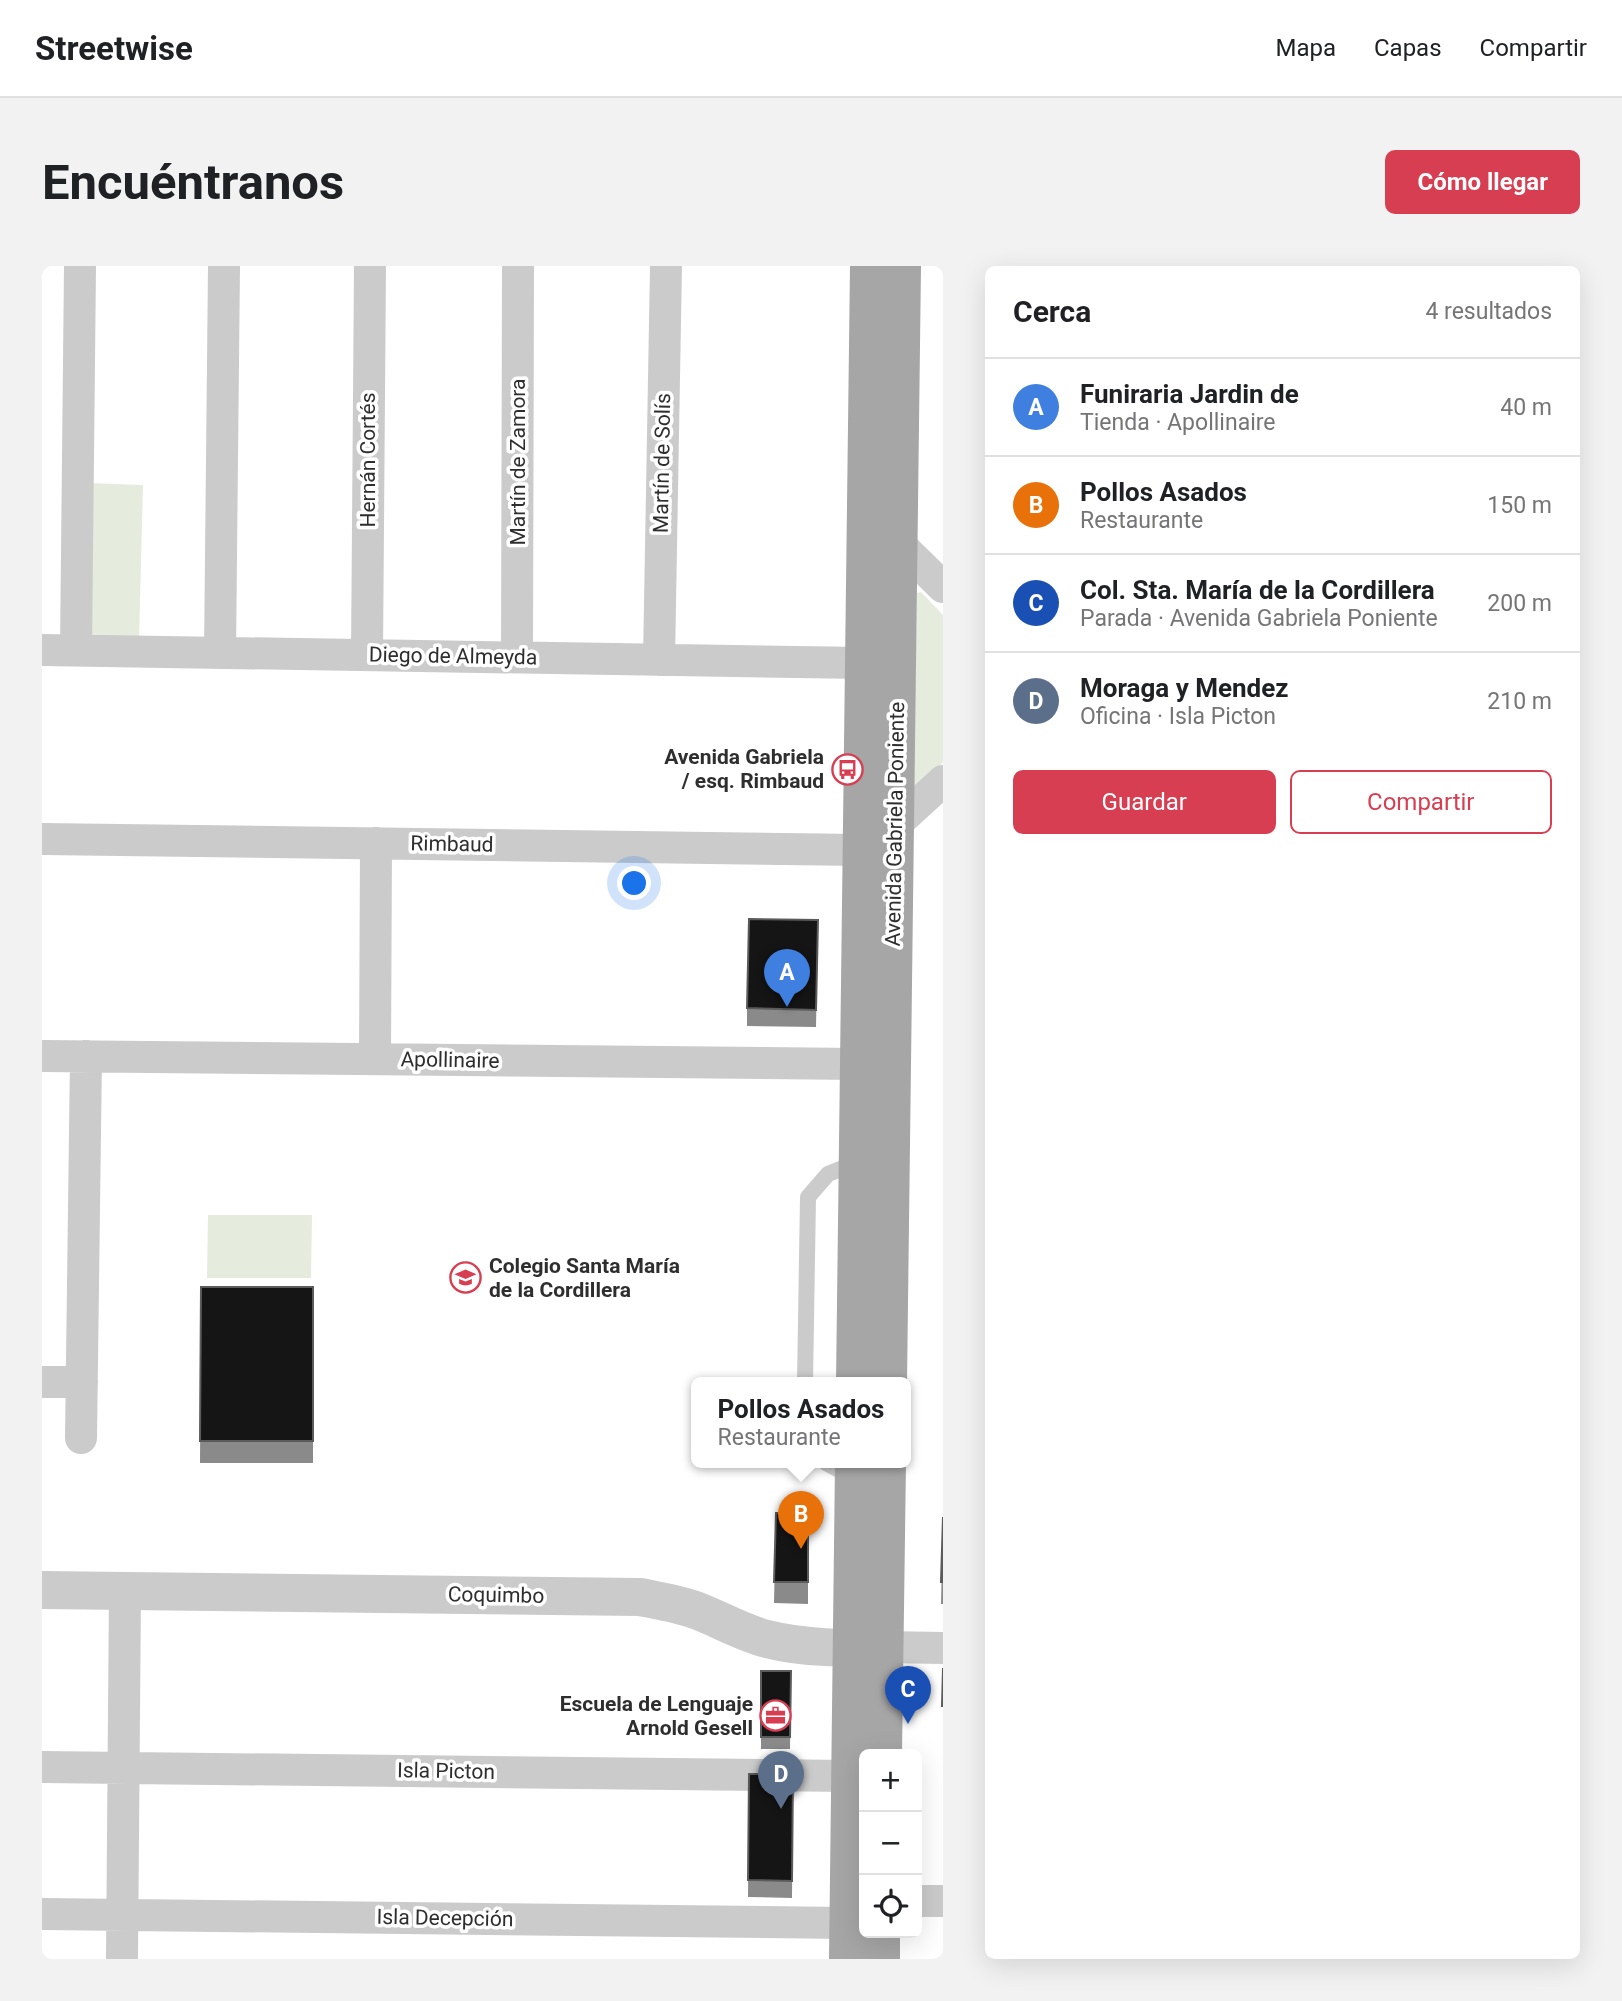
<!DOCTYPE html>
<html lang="es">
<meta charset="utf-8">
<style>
body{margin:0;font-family:Roboto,sans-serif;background:#f2f2f2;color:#202124}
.controls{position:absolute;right:21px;bottom:21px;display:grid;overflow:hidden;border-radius:10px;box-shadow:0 7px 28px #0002}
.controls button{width:63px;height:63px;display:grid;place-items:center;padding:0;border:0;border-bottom:2px solid #e0e0e0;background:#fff;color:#202124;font:35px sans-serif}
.you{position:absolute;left:593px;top:618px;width:24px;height:24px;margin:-18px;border:5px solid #fff;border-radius:50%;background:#1a73e8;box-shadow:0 0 0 10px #1a73e833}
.badge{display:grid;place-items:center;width:46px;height:46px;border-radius:50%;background:#d83e52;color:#fff;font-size:23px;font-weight:700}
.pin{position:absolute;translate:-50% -58px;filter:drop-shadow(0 2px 4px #0008)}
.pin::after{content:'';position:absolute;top:37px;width:24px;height:21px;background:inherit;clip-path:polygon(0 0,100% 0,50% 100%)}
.popup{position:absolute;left:649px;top:1111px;width:220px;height:91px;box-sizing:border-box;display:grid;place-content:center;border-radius:10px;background:#fff;filter:drop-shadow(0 2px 5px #0005);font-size:23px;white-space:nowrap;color:#757577}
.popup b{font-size:26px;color:#202124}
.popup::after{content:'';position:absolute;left:50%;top:100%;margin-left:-14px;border:14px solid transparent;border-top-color:#fff}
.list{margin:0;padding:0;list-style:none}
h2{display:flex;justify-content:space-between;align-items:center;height:91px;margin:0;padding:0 28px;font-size:30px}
h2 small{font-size:23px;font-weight:400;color:#757577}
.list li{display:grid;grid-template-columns:46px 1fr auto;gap:21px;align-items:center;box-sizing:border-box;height:98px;padding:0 28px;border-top:2px solid #e0e0e0}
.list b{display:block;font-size:26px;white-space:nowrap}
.list p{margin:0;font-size:23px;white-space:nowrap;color:#757577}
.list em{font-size:23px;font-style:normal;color:#757577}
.actions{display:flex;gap:14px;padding:21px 28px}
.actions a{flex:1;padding:16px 0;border:2px solid #d83e52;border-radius:10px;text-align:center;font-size:24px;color:#d83e52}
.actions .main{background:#d83e52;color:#fff}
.icon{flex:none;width:38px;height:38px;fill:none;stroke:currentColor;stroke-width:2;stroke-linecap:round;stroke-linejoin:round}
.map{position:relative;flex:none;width:901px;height:1693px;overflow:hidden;border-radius:10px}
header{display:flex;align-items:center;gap:42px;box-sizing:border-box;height:98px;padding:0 35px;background:#fff;border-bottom:2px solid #e0e0e0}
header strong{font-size:33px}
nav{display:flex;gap:38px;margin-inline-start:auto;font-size:24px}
.intro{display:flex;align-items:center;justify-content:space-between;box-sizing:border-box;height:168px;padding:0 42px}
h1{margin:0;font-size:49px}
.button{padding:18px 32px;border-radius:10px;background:#d83e52;color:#fff;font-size:24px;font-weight:700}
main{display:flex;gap:42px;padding:0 42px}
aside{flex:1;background:#fff;border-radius:10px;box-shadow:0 7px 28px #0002}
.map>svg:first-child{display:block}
.green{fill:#e5ebdd}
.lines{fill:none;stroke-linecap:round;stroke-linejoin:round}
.service{stroke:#cbcbcb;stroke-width:16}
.minor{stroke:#cbcbcb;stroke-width:32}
.tertiary{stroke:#cbcbcb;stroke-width:38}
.primary{stroke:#a6a6a6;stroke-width:38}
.wall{fill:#8a8a8a}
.building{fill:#151515;stroke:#5b5b5b;stroke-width:2}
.labels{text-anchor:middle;stroke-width:7;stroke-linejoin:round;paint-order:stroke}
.street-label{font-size:21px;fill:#2e2e2e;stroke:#fff}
.poi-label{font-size:21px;font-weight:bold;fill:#2e2e2e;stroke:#fff;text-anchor:end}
</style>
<header>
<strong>Streetwise</strong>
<nav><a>Mapa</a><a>Capas</a><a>Compartir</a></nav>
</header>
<div class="intro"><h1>Encuéntranos</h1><a class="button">Cómo llegar</a></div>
<main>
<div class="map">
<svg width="901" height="1693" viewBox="0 0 901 1693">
<rect width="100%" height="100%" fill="#fff"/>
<path class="green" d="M46 217 101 219 97 374 43 373Z
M879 326 901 349V496L881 519 871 521 875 327Z
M166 949H270L269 1012H165Z"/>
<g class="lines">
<path class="service" d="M763 1117 766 931 786 908 816 896
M784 1197 810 1211"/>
<path class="minor" d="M856 277 901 321
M0 384 822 397
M34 384 38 0
M178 387 182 0
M325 389 328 0
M475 391 476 0
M617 394 624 0
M853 559 901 515
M0 573 820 584
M0 790 817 798
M333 793 334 577
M0 1116H40
M39 1172 44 790
M843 1381 901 1382
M0 1501 808 1510
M875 1635H901
M0 1648 806 1657
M80 1693 83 1325"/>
<path class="tertiary" d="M0 1324 598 1331C618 1335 637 1338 656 1345 679 1354 701 1367 725 1373 764 1383 803 1382 843 1381"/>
<path class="primary" d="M813 1117 827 0
M846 1117 860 0
M841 1488 845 1197
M806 1693 812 1197
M839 1693V1667"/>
</g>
<path class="wall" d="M776 654 774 761 705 760V742Z
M159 1021H271V1197H158Z
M734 1247H766V1338L732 1337Z
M901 1251V1338H899Z
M719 1405H749L748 1483H719Z
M707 1508H751L750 1632 706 1631Z"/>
<path class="building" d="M707 653 776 654 774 744 705 742Z
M159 1021H271V1175H158Z
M734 1247H766V1316H732Z
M901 1251V1316H899Z
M901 1402V1440H900Z
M719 1405H749L748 1471H719Z
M707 1508H751L750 1615 706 1614Z"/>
<defs>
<symbol id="bus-ring" viewBox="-11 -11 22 22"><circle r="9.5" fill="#fff" stroke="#d83e52" stroke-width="1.5"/><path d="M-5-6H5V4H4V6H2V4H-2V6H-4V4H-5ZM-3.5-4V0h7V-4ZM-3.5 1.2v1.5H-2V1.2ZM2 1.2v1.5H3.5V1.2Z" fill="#d83e52"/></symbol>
<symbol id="school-ring" viewBox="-11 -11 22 22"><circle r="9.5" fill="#fff" stroke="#d83e52" stroke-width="1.5"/><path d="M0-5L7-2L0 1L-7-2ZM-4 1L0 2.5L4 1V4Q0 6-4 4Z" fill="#d83e52"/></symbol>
<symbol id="office-ring" viewBox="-11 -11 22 22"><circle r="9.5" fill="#fff" stroke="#d83e52" stroke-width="1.5"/><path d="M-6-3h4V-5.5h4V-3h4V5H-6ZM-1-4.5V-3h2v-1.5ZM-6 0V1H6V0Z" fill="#d83e52"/></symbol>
</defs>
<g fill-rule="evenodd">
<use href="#bus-ring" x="788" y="486" width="35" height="35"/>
<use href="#school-ring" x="406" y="994" width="35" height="35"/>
<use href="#office-ring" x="716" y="1432" width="35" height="35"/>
</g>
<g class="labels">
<g class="street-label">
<text transform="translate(326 194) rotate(-90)" y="7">Hernán Cortés</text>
<text transform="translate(476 196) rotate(-90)" y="7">Martín de Zamora</text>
<text transform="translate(620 197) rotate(-89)" y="7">Martín de Solís</text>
<text transform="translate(411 390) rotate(1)" y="7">Diego de Almeyda</text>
<text transform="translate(853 558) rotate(-89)" y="7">Avenida Gabriela Poniente</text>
<text transform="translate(410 578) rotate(1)" y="7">Rimbaud</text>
<text transform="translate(408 794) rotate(1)" y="7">Apollinaire</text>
<text transform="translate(454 1329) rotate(1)" y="7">Coquimbo</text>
<text transform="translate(404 1505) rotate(1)" y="7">Isla Picton</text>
<text transform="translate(403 1652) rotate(1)" y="7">Isla Decepción</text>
</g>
<g class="poi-label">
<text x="782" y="498">Avenida Gabriela<tspan x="782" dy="24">/ esq. Rimbaud</tspan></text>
<text x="447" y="1007" text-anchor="start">Colegio Santa María<tspan x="447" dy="24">de la Cordillera</tspan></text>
<text x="711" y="1445">Escuela de Lenguaje<tspan x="711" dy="24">Arnold Gesell</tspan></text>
</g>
</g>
</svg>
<div class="controls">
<button>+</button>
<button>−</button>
<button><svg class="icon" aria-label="locate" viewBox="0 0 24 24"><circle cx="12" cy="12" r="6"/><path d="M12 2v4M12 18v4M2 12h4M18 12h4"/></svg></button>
</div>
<div class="you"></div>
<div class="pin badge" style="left:745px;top:741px;background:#3f7fe0">A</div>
<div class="pin badge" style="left:759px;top:1283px;background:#e8710a">B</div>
<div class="popup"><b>Pollos Asados</b>Restaurante</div>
<div class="pin badge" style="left:866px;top:1458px;background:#1a4fb4">C</div>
<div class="pin badge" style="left:739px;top:1543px;background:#5c6f8a">D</div>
</div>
<aside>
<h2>Cerca<small>4 resultados</small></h2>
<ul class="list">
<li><span class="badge" style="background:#3f7fe0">A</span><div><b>Funiraria Jardin de</b><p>Tienda · Apollinaire</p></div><em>40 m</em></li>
<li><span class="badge" style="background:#e8710a">B</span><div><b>Pollos Asados</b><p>Restaurante</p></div><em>150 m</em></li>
<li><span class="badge" style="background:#1a4fb4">C</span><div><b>Col. Sta. María de la Cordillera</b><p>Parada · Avenida Gabriela Poniente</p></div><em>200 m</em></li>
<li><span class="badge" style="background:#5c6f8a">D</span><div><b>Moraga y Mendez</b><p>Oficina · Isla Picton</p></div><em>210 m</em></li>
</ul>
<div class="actions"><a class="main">Guardar</a><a>Compartir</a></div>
</aside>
</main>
